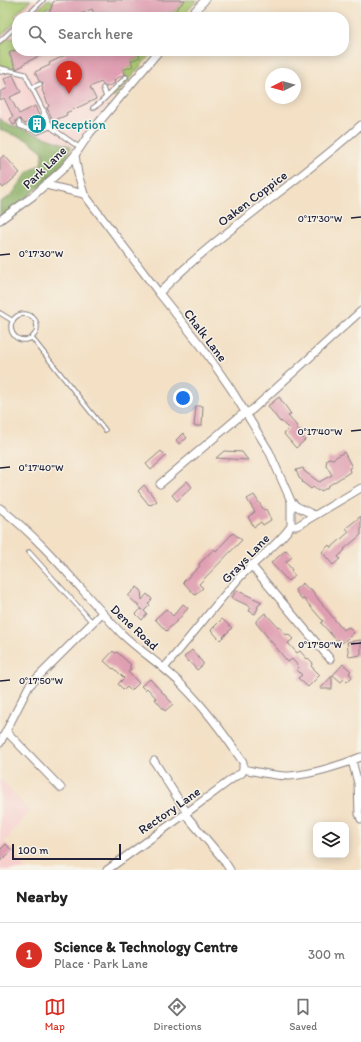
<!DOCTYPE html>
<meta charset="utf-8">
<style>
body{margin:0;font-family:Itim,sans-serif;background:#f6f6f6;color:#222}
.controls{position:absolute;right:12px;bottom:12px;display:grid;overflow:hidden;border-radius:8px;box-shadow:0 2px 10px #0003}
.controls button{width:36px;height:36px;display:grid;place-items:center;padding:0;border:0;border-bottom:1px solid #e0e0e0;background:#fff;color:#222;font:20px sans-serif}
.compass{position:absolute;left:265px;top:68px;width:36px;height:36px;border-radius:50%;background:#fff;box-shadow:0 2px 10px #0003;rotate:264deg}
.scale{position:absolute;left:12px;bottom:10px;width:109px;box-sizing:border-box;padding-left:4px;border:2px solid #22223b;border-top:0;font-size:11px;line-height:14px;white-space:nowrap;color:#22223b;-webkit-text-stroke:3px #f7f3e8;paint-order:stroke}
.you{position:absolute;left:183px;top:398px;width:14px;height:14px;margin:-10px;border:3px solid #fff;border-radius:50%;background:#1a73e8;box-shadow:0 0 0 6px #1a73e833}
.badge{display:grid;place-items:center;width:26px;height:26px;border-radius:50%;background:#d93025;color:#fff;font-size:13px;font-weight:700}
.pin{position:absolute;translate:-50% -33px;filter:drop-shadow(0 1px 2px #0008)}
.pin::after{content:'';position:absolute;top:21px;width:14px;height:12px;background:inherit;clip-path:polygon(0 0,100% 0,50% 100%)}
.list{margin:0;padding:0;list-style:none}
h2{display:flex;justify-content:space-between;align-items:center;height:52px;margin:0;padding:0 16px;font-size:17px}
h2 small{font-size:13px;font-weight:400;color:#767676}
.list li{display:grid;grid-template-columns:26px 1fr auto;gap:12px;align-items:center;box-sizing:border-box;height:64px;padding:0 16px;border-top:1px solid #e0e0e0}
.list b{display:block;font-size:15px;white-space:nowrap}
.list p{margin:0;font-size:13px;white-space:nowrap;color:#767676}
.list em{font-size:13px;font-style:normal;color:#767676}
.icon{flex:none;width:22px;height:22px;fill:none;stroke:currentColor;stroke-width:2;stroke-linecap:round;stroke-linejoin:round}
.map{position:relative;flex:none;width:361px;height:870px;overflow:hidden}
.search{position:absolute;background:#fff;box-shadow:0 2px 10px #0003;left:12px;right:12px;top:12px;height:44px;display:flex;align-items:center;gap:10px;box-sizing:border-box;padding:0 14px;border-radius:16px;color:#767676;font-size:15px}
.sheet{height:116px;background:#fff}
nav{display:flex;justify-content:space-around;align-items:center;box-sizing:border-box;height:56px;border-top:1px solid #e0e0e0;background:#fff;font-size:11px;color:#767676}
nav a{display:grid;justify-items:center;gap:2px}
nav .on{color:#d93025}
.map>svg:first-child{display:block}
.built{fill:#f7d0ce}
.green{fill:#a9c76e;stroke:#667454}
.forest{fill:#86ac61;stroke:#54674e}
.building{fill:#df9eb1}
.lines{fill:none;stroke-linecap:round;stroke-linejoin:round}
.service-casing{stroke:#8a8180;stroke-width:5.5}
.minor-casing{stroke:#8a8180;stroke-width:9}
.service{stroke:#fff;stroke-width:3.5}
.minor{stroke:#fff;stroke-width:7}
.ticks{fill:none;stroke:#22223b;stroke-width:1.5}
.labels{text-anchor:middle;stroke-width:3;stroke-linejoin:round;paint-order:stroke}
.culture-label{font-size:13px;fill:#0d838f;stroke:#f7f3e8;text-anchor:start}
.street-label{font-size:13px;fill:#22223b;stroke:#f7f3e8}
.ticks-label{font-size:10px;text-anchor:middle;fill:#22223b;stroke:#f7f3e8;stroke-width:3;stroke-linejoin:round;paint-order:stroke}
</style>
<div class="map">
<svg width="361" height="870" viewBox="0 0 361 870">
<rect width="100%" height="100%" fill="#f7f3e8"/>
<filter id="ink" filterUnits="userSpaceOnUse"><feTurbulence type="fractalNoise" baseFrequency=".025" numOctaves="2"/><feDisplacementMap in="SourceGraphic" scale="8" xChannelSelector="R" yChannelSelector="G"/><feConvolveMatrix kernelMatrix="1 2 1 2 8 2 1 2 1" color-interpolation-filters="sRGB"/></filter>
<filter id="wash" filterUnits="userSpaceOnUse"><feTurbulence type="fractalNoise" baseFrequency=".012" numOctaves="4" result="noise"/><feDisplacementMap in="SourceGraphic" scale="16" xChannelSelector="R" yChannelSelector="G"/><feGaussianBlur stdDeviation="0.9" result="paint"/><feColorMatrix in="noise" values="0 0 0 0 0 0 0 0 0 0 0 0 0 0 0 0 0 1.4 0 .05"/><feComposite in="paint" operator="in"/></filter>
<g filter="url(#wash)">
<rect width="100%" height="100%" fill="#f3e0c5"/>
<path class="built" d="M0 0H197L182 17H17V51H153L82 136 76 138 70 146 5 123 0 118Z
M0 778 30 812 4 842 22 864 24 870H0Z"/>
<path class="green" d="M0 0H31L15 15 17 18V21L0 37Z
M47 0H51L53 2 51 8 47 7 44 15 35 17V13Z
M185 0H197L182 17H164V15L176 10Z
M11 38 17 39V49L9 53 16 69 0 66V45L7 39Z
M147 51H153L114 98 111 95 126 77 123 70 131 61 147 54Z"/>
<path class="forest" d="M0 118 5 123 70 146C72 167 16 205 0 217V202L11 196 28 172 41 164 43 152 28 140 0 130Z"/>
<g id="blocks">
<path class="building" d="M57 0H185L176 10 160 17H95L92 9 74 17H48L53 2Z
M17 49V51H49L23 64 24 65 16 69 9 53Z
M64 51H137L140 57 131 61 133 66 123 70 125 74 114 80 115 83 106 87 103 85 101 82 90 87 96 99 66 113 67 115 53 121 47 108 49 106 42 90 43 89 42 87 43 83 39 81 35 72 50 65 49 63 66 55Z
M13 75 21 92 10 97 19 114 35 106 43 126 38 129 34 127 31 121 25 124 20 119 16 120V124L13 125 10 119 13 117 4 98 0 100V92L8 88 4 79Z
M4 155 20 173 3 188 0 184V159Z
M279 397 291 414 288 416 297 426 296 427 300 431 298 433 305 440 296 448 284 434 289 429 281 421 280 422 268 406Z
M196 406H203L202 426H194Z
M183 433 187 438 179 444 176 440Z
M161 451 166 456 151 470 146 464Z
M224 451 242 452 248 460 216 458Z
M344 452 352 467 349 468 350 472 328 486 327 488 321 491 320 489 318 491 313 487 311 489 302 482 303 481 299 478 296 470 303 468 304 471 319 482 332 475 326 465 327 459 329 458 333 459Z
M187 481 192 487 177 501 172 495Z
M144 485 157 501 151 505 150 504 149 505 138 491Z
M254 495 264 510 266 509 271 520 263 525 261 522 254 527 248 517 255 512 247 499Z
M361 516V535L344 549 345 550 338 557 340 559 333 565 322 552 329 545 331 548 349 532 346 528Z
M233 533 242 540 199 584 203 588 195 595 183 582 200 566 199 564 214 549 216 551Z
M286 550 292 557 286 562 292 570 291 571 295 576 288 581 271 563Z
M303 583 307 588 311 589 318 599 343 630 349 627 354 633 342 643 339 639 337 641 321 623 323 621 304 599 302 600 295 590Z
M137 587 141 590 142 600 147 594 152 599 148 604 150 605 144 611 147 614 142 620 136 614 141 609 143 610 128 596Z
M236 590 262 602 257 607 258 608 255 614 249 611 251 607 232 598Z
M183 604 188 608 179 619 166 631 155 619 166 609 173 616Z
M265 613 278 627 279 626 286 635 288 634 293 639 288 643 297 653 300 651 307 659 308 658 313 663 311 666 320 675 308 687 298 678 302 675 297 670 299 667 292 659 288 662 256 623V621Z
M222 619 232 628 220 640 211 630Z
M361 640V655L349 657 347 642Z
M192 650 203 663V665L197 670 189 661 188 662 184 657Z
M113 651 115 653 117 652 131 665 129 667 131 669 128 672 139 683 131 691 127 687 124 690 118 684 124 678 114 668 113 669 104 661Z
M343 664 351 671 349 673 352 677 347 682 344 679 341 682 333 675Z
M332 676V689H320Z
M150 679 173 704 165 711 155 699 156 698 147 688 145 690 141 686Z
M6 844 12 851 0 861V850Z"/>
</g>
</g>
<g filter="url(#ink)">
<use href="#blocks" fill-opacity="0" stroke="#8a8180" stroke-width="1"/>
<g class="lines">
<defs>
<path id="service" d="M26 17 43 0
M0 41 17 25
M0 68 25 74 52 128 80 148
M0 72 7 71
M33 87 40 84
M103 88 106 97
M93 108 100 103 126 77
M44 110 43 115 48 127
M19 122 20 126 38 132 52 126
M0 313 13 321
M11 327a13 13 0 1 1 26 0a13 13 0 1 1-26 0Z
M32 338 105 430
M29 552 92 622"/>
<path id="minor" d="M189 17 205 0
M75 155 78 174 84 194
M46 185 84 194 159 293 202 347 231 389 269 451 291 501V526
M0 220 33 196 63 169 75 155 90 133 159 51
M159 293C221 230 296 185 361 125
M160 484 240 416 252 410 361 311
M291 501 296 506 314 515
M0 508C47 544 82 592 122 634 142 653 165 667 183 686 206 709 225 735 243 762V769
M291 526H297L361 488
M251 565 330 659
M164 668C190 638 214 606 241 576 256 560 279 544 291 526
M6 731 61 788
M0 743 29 686 102 613
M154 761 187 813
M352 761 358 783 359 814 361 819
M243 769C258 772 274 776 289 776 310 775 342 765 361 757
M185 814 223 859 230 870
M107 870 185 814 236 776 242 773 243 769"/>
</defs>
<use href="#service" class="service-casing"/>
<use href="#minor" class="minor-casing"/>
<use href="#service" class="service"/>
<use href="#minor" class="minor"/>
</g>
</g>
<path class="ticks" d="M351 218 361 217M0 255 10 254M351 431 361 430M0 468 10 467M351 644 361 643M0 681 10 680"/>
<defs>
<symbol id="building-disc" viewBox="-11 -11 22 22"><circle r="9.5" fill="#0f9aa8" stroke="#f7f3e8"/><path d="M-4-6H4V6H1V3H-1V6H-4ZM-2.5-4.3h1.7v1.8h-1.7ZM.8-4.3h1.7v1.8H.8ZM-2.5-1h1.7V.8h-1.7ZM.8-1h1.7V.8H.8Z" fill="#fff"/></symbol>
</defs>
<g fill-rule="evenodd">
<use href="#building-disc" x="26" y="113" width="22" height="22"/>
</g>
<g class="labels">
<g class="culture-label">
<text x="51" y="129">Reception</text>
</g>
<g class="street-label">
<text transform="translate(44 167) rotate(-44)" y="5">Park Lane</text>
<text transform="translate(252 198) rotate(-37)" y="5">Oaken Coppice</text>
<text transform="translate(206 335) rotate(53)" y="5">Chalk Lane</text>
<text transform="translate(245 558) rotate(-46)" y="5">Grays Lane</text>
<text transform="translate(135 627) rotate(43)" y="5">Dene Road</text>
<text transform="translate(169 810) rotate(-35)" y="5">Rectory Lane</text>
</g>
</g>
<g class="ticks-label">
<text x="320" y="222">0°17'30"W</text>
<text x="41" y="257">0°17'30"W</text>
<text x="320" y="435">0°17'40"W</text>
<text x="41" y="471">0°17'40"W</text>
<text x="320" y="648">0°17'50"W</text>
<text x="41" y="684">0°17'50"W</text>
</g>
</svg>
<div class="controls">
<button><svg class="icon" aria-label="layers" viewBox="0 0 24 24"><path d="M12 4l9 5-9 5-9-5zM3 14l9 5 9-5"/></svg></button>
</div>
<svg class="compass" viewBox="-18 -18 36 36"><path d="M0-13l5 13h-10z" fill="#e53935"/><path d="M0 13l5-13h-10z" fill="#767676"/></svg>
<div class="scale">100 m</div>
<div class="you"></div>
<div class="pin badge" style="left:69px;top:94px">1</div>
<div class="search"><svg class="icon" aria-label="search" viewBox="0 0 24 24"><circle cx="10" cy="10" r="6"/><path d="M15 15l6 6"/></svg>Search here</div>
</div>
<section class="sheet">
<h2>Nearby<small></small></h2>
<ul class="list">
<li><span class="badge">1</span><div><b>Science &amp; Technology Centre</b><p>Place · Park Lane</p></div><em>300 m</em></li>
</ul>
</section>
<nav>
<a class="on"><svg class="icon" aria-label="map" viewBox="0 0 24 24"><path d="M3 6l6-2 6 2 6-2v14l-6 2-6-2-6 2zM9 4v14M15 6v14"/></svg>Map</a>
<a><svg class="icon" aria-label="directions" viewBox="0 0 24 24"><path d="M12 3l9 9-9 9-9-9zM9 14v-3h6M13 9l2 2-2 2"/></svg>Directions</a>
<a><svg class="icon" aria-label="saved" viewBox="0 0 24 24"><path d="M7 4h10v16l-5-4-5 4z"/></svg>Saved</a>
</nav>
